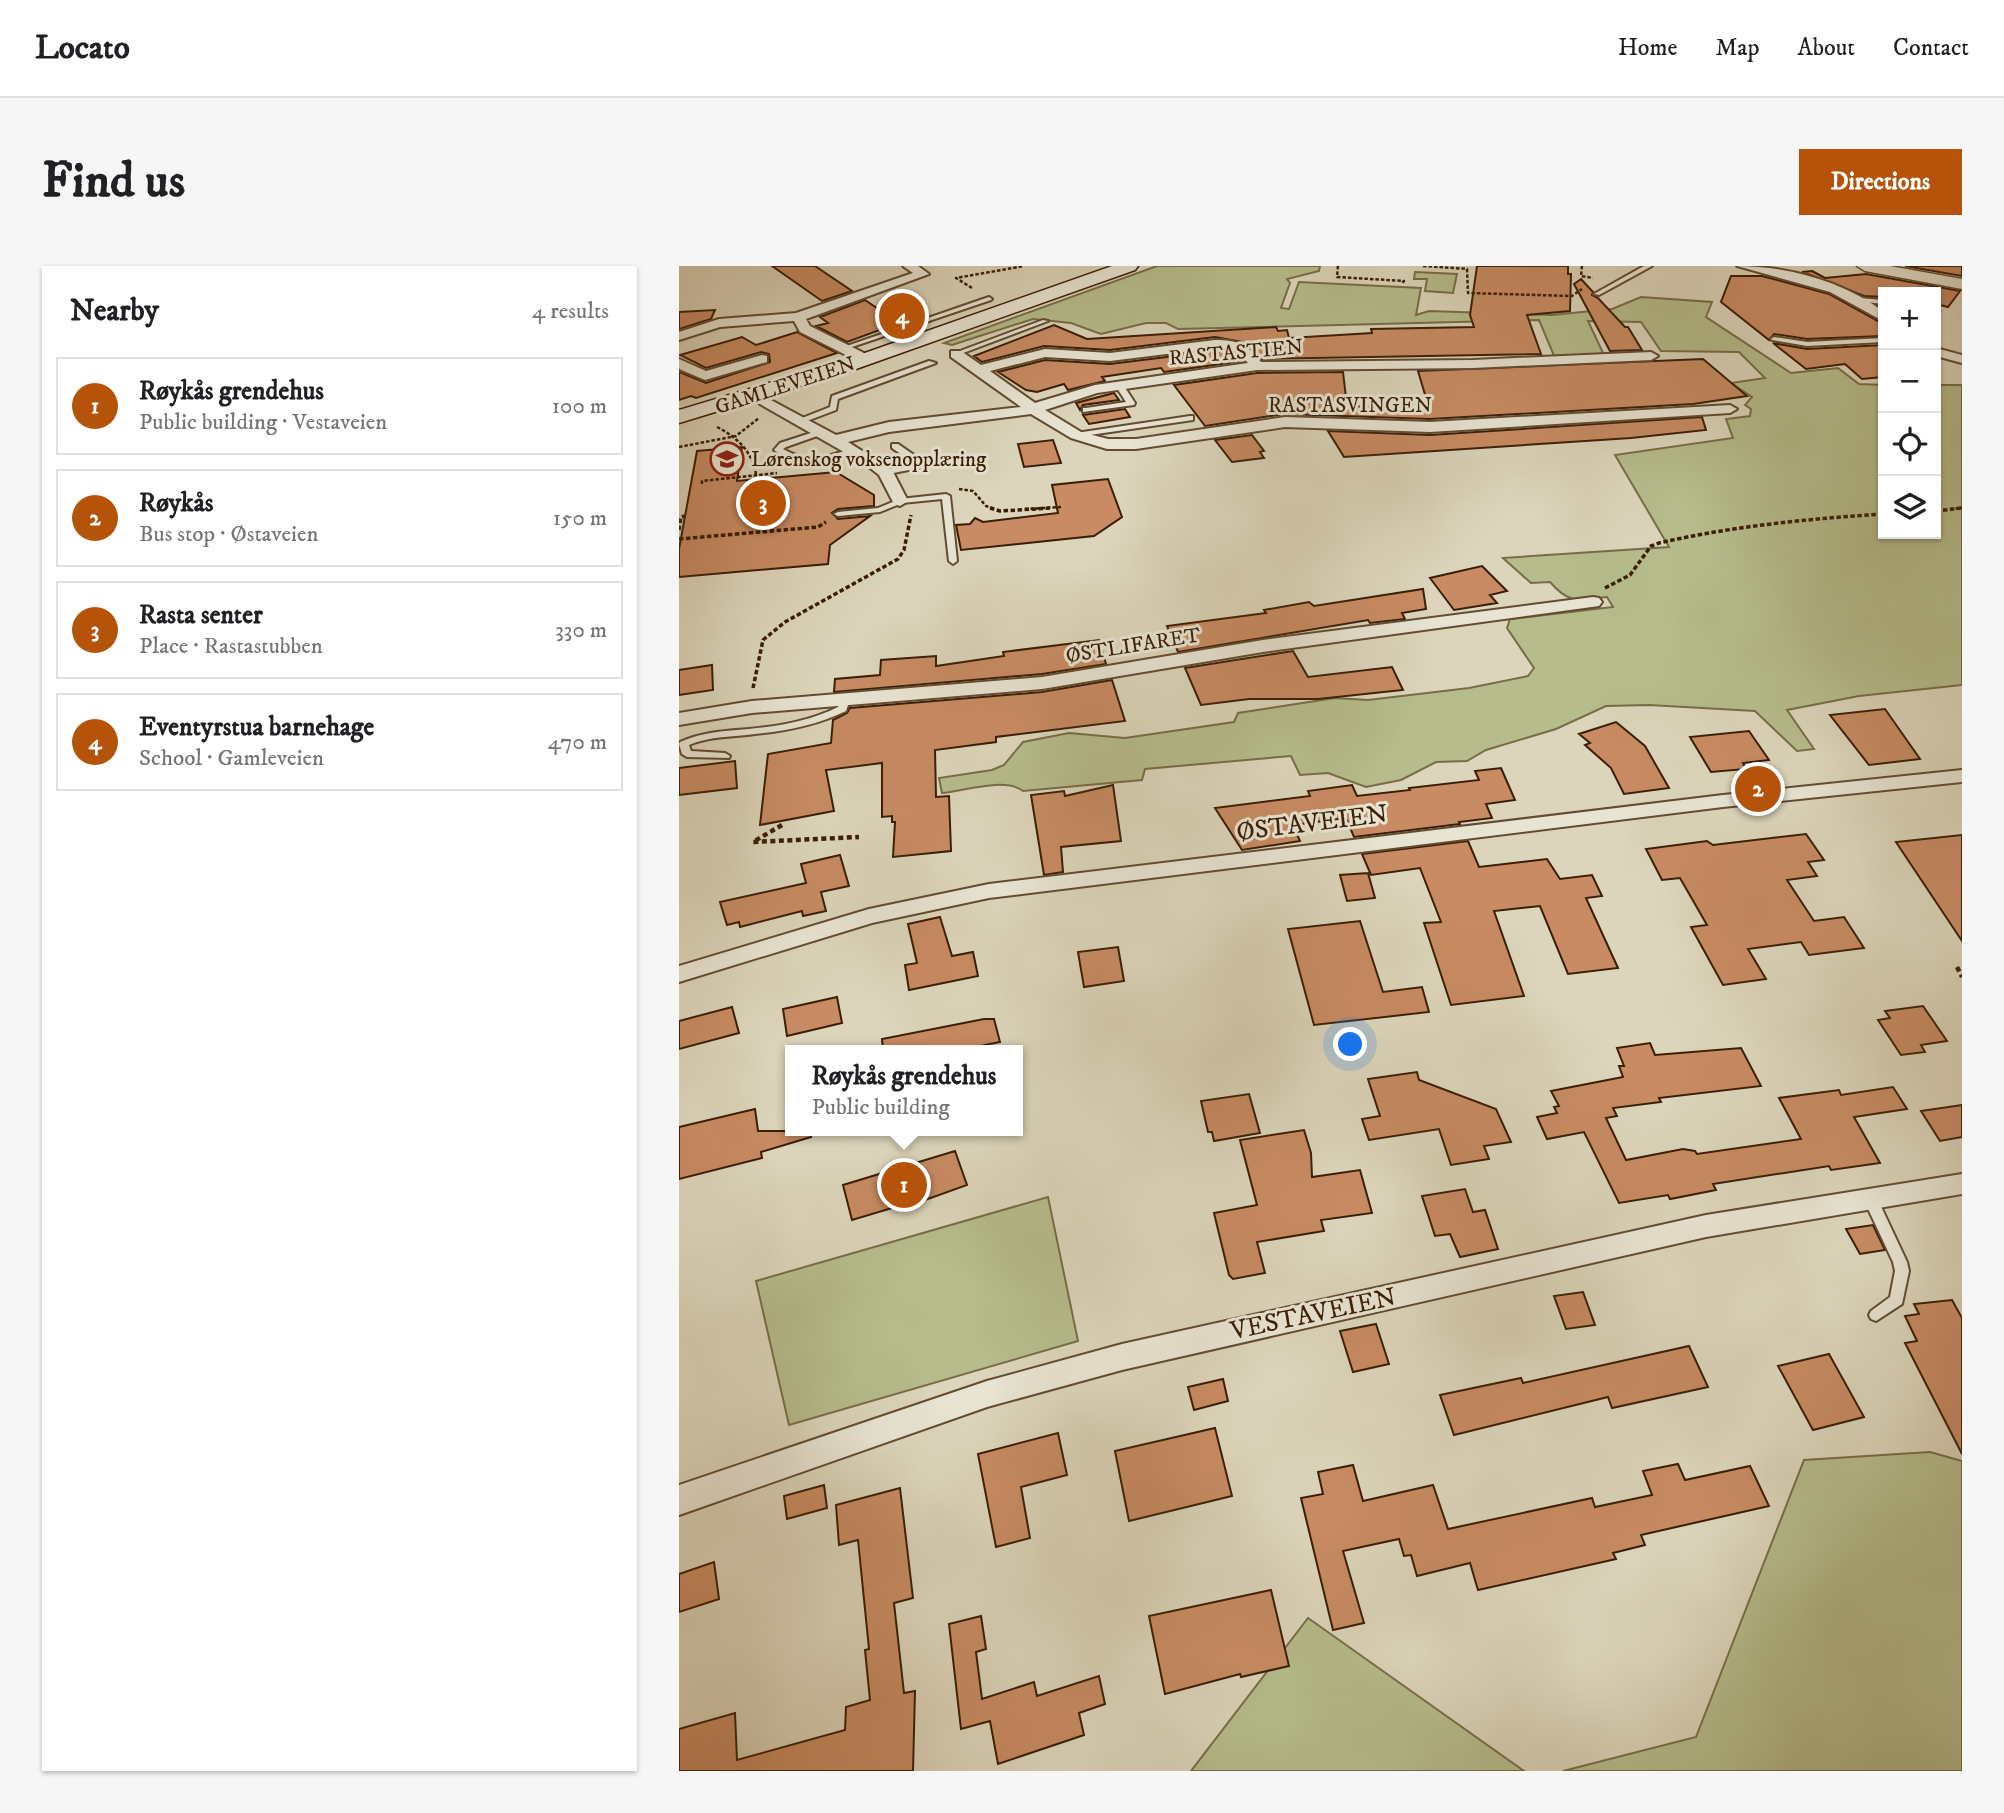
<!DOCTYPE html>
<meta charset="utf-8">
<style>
body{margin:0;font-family:"IM FELL DW Pica",serif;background:#f6f6f6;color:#202124}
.controls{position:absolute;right:21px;top:21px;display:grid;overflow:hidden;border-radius:0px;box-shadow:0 2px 5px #0004}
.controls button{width:63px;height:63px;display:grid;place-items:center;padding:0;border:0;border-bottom:2px solid #e0e0e0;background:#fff;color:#202124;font:35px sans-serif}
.you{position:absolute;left:672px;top:779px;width:24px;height:24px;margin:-18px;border:5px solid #fff;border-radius:50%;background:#1a73e8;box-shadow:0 0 0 10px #1a73e833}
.badge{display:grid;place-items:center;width:46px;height:46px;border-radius:50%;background:#b45309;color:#fff;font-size:23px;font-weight:700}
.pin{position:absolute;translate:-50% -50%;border:4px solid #fff;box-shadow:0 2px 7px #0006}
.popup{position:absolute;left:106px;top:779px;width:238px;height:91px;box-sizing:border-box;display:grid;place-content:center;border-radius:0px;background:#fff;filter:drop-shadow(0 2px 5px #0005);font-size:23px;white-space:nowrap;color:#757577}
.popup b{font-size:26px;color:#202124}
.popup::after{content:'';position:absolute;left:50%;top:100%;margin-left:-14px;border:14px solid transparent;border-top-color:#fff}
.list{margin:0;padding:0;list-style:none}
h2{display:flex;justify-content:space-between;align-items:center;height:91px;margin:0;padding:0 28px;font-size:30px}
h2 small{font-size:23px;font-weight:400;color:#757577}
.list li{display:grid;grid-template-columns:46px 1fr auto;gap:21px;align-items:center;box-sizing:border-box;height:98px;margin:0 14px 14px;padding:0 14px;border:2px solid #e0e0e0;border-radius:0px}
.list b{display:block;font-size:26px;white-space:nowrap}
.list p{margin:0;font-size:23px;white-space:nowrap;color:#757577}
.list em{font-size:23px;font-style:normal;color:#757577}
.icon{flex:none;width:38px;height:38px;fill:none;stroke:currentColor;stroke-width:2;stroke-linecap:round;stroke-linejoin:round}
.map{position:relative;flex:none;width:1283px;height:1505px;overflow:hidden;border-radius:0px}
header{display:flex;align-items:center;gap:42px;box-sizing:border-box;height:98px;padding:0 35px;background:#fff;border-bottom:2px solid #e0e0e0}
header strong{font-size:33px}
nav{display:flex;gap:38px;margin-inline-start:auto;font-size:24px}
.intro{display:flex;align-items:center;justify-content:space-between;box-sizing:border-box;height:168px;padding:0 42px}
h1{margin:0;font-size:49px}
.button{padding:18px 32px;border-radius:0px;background:#b45309;color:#fff;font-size:24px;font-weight:700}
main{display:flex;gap:42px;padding:0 42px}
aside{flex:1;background:#fff;border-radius:0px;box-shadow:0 2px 5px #0004}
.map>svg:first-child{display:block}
.green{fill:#b6bc8c;stroke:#786d48;stroke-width:2}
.building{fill:#c88b63;stroke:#3a1e05;stroke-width:2}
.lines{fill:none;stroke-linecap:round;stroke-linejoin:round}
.service-casing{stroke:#624c32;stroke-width:4}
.minor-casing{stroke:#624c32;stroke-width:4}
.tertiary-casing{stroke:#624c32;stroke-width:3}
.secondary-casing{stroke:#3a1e05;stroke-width:3}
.path-far2{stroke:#3a1e05;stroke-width:2.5;stroke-dasharray:3.5 2;stroke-linecap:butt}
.path-far1{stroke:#3a1e05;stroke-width:3.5;stroke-dasharray:4.5 2.5;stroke-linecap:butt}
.path{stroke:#3a1e05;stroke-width:4.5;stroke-dasharray:5 3.5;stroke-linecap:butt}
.service{fill:#e8e4d3;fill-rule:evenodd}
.minor{fill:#e8e4d3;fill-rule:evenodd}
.tertiary{fill:#e8e4d3;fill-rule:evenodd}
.secondary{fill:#e8e4d3;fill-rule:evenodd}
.labels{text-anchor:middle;stroke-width:6;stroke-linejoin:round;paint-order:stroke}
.far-street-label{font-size:21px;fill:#3a1e05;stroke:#e8e4d3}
.far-poi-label{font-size:21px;fill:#3a1e05;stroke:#e8e4d3;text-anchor:start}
.street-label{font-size:26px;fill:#3a1e05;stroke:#e8e4d3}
</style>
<header>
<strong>Locato</strong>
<nav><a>Home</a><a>Map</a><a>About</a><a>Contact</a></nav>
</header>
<div class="intro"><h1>Find us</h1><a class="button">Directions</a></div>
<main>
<aside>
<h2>Nearby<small>4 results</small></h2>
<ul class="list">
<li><span class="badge">1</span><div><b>Røykås grendehus</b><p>Public building · Vestaveien</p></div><em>100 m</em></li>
<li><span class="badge">2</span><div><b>Røykås</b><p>Bus stop · Østaveien</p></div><em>150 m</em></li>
<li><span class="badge">3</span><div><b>Rasta senter</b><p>Place · Rastastubben</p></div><em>330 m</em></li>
<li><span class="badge">4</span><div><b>Eventyrstua barnehage</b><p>School · Gamleveien</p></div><em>470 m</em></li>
</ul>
</aside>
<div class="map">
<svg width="1283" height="1505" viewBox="0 0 1283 1505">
<rect width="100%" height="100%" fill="#dcd5bb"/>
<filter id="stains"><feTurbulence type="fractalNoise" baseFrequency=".00286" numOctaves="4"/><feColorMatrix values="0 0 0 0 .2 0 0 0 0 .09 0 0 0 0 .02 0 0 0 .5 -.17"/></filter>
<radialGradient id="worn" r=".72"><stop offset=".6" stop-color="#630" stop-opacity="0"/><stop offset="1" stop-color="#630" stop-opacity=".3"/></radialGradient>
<path class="green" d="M478 0H641L640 5 608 13 611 17 602 42 610 43 620 16 742 22 737 49 750 45 873 49 933 43 962 31 1033 36 1027 51 1112 107 1159 102 1180 118 1204 119V268H1257V119H1283V419L1180 430 1108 444 1135 483 1118 485 1076 445 970 439 927 440 877 463 807 484 788 495 757 496 722 514 687 521 649 507 621 509 612 490 466 503 463 514 344 525C326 511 285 525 263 527L260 512 313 504 325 499 344 476 390 467 446 472 555 456 559 447 656 432 689 434 790 422 849 410 855 402 828 362 831 353 934 341 928 331C899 334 891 339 871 316L852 317 824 292 990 281 936 189 1054 172 1047 153 1071 150 1072 143 1066 139 1073 131 1052 117 1086 112 1060 86 982 85 962 56 909 55 925 89 876 92 860 54 499 63 487 57H467L422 68 392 57 354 53 273 79 265 77Z
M736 6 778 8 774 27 746 25 748 13H735Z
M369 931 399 1075 110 1159 77 1015Z
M1251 1186 1283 1195V1505H884L1017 1471 1125 1194Z
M629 1352 845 1505H512Z"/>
<path class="building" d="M93 0H136L173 25 143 35Z
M798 0H889V8H892L891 45 848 49 862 88 583 93 563 76 536 71 431 84 365 80 303 96 295 90 375 59 408 73 597 61 599 65 608 64 610 72 693 67 692 63 795 61 791 49Z
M1226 0H1283V10Z
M1133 5 1146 12 1187 8 1281 25 1269 41 1257 38V26H1204V31L1185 30 1123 6Z
M1052 10H1083L1150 28 1204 58V70L1128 73 1095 68 1090 74 1042 36Z
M902 13 914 26 913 29 919 32 946 61H949L963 84 931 85 895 18Z
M186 34 220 57 168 76 137 60 149 57 141 51Z
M36 44 32 53 0 63V46Z
M118 66 158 87 17 132 12 130 0 134V106L27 117 91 96 90 88 82 86 27 102 1 89 63 71 77 79Z
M1094 77 1128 83 1204 79V111L1183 113 1166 98 1127 103Z
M536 85 554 87 564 95 485 106 482 102 423 111 426 115 389 124 385 118 358 126 347 124 319 106 366 94 431 98Z
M1024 93 1068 130 1014 138 751 153 605 148 526 160 495 119 578 107 664 106 668 140 750 142 739 105Z
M435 127 440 134 404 139 401 144 397 137Z
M446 143 451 151 410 158 404 149Z
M1023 151 1027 164 952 172 665 191 649 165 751 169Z
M573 169 585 185 581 186 585 192 553 196 536 174Z
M374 174 382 197 345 201 339 178Z
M63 181 58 215 157 206 195 229V240L159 243 153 247 159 253 191 250 151 279 149 298 0 311V283L18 185Z
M429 213 443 251 415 270 282 284 277 259 291 258 296 252 304 256 379 247 373 219Z
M803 300 828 325 811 329 818 337 775 344 751 312Z
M744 323 747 343 723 347 726 353 691 357 689 354 499 386 488 360 587 347 585 344 630 336 635 340Z
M420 374 427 398 363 408 155 426 156 413 201 409 202 394 257 390V400L325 390 324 386Z
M614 385 629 411 713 401 724 424 639 433H570L522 439 506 402Z
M33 399 34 424 0 429V404Z
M433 414 446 455 317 471V476L256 484 257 531 270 530 272 585 214 591 216 556H213V550L203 551V497L147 504 155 545 81 559 89 488 152 477 154 454 168 447 171 442 363 426Z
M1206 443 1241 493 1190 499 1151 449Z
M937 456 966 480 990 522 945 528 932 502 906 479 911 477 900 468Z
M1070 465 1090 494 1064 497 1067 503 1032 506 1011 471Z
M56 495 58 522 0 529V502Z
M822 502 836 534 807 538 813 552 780 556 781 558 675 571 667 552 614 559 621 575 563 584 536 542 631 530 629 525 673 519 678 530 731 524 730 522 800 514 796 505Z
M434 519 442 575 382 581 384 606 365 609 352 529 385 525 386 530Z
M1127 568 1145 594 1129 596 1138 610 1108 614 1135 655 1165 651 1185 682 1130 689 1122 676 1069 683 1087 713 1044 719 1012 661 1028 659 1001 612 983 614 967 583 1028 575 1034 579Z
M1283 569V675L1217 576Z
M789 575 800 601 868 593 881 613 913 609 923 630 907 632 939 702 889 708 861 640 815 645 845 730 772 739 745 657 762 656 741 602 692 609 683 588Z
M161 589 170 620 142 626 147 645 124 650 123 645 61 661 60 656 48 659 41 636 127 617 122 598Z
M689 607 696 632 668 635 661 609Z
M261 651 273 690 294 686 299 710 230 724 226 699 238 697 229 658Z
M681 655 704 726 743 721 750 746 635 759 609 663Z
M439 681 445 715 405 721 399 686Z
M158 731 163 757 108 770 104 743Z
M1244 740 1268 775 1242 779 1246 786 1222 789 1199 754 1211 752 1206 745Z
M53 741 60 767 0 783V755Z
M305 753H315L321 776 282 784H204L203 773Z
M971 777 976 789 1062 782 1082 820 980 832 982 836 934 842 938 850 927 852 947 894 1004 883 1016 885 1018 888 1122 873 1100 832 1160 824 1162 829 1214 821 1228 843 1175 851 1201 897 1152 904 1150 900 1034 918 1037 924 991 933 989 929 940 937 905 866 868 873 858 851 878 847 875 841 880 840 872 825 944 811 940 800H945L938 782Z
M738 806 740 814 817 843 832 876 805 880 810 893 772 899 760 863 690 874 683 853 701 850 689 813Z
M570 828 581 867 535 875 533 866H529L522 835Z
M1283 839V871L1261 875 1242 845Z
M76 843 79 865H131L132 871 82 886 83 892 0 913V861Z
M625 864 632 887 633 911 681 904 693 947 642 954 645 965 578 976 586 1007 554 1013 550 1009 535 947 578 939 561 874Z
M276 885 288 919 224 942 223 939 173 954 164 919Z
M786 923 794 946 806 944 819 983 781 991 771 968 756 970 743 930Z
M1194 959 1206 984 1181 988 1167 963Z
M904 1026 916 1059 887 1063 875 1030Z
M1273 1034 1283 1052V1188L1226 1077 1238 1075 1226 1050 1240 1048 1235 1038Z
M697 1058 710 1098 674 1106 661 1065Z
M1010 1080 1029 1121 933 1142 929 1131 775 1169 761 1129 842 1112 844 1117Z
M1150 1088 1185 1151 1134 1164 1099 1100Z
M544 1113 549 1135 515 1144 509 1121Z
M536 1162 553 1230 450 1255 436 1185Z
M379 1167 388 1209 342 1221 351 1272 317 1281 299 1188Z
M999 1198 1006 1214 1071 1200 1090 1240 962 1269 966 1279 934 1287 937 1293 799 1324 791 1297 738 1310 732 1289 725 1290 720 1273 664 1285 685 1357 654 1364 622 1232 644 1228 639 1206 674 1199 684 1235 754 1219 769 1263 913 1232 916 1241 973 1229 964 1205Z
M145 1219 148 1242 108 1253 105 1230Z
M221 1222 234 1332 215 1337 225 1427 236 1425 234 1505H0V1463L56 1447 58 1494 166 1464 167 1441 191 1434 186 1384 190 1383 179 1274 160 1279 157 1239Z
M35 1296 40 1333 0 1346V1308Z
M592 1324 610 1400 562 1411 561 1408 486 1428 470 1350Z
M302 1350 307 1383 297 1386 303 1433 355 1416 358 1430 420 1410 426 1438 400 1447 405 1469 319 1498 311 1455 282 1463 270 1358Z"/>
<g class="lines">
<defs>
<path id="service" d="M965 0H973L920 29 915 28Z
M310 31 313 33 312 34 167 83 162 82Z
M1180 32 1204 34V38L1178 35V33Z
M364 54 369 55 279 89 273 88Z
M1095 71 1128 76 1204 72V76L1128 80 1093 74 1092 73Z
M250 95 257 97 159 133 157 144 120 158 113 156 151 141 153 130Z
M437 117H443L456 137 455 139 404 146V142H407L447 136 436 119Z
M511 150H514V154L397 171 393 169 397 167Z
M138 165 142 167 141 169 107 181 104 183C133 199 143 191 172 183L176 185C151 201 119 203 95 184L101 177Z
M213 178H219L242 194 243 196 240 202 204 209V205L235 197 213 182Z
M267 228 271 230 278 295 274 298 270 295 263 233 223 237 201 246 159 250 155 248 159 246 199 242 221 233Z
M166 430 171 433 167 445C138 459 108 465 76 468 54 471 31 470 10 479L12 485 46 487 51 490 50 492 8 491 3 488 0 478 1 476C23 466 46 465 70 463 101 460 131 455 159 441L161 433Z
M1191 927 1196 928 1198 932 1228 996 1230 1005 1223 1038 1197 1055 1192 1053 1190 1049 1192 1045 1211 1031 1216 1005 1214 996 1184 932 1186 928Z"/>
<path id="minor" d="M224 0H239L250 8 127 53 131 60 191 90V96H181L121 66 115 55 41 61 0 74V66L40 53 117 47 234 7Z
M1058 0C1108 0 1163 15 1204 45V55L1151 26Z
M536 74C559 74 568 78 582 96L794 94 972 86 979 90 972 94 794 102 578 104 418 127 366 144 402 166 429 173H457L606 151 751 156 1051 139 1058 143 1051 147 751 166 606 161 457 183H428L392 172 352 148 210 166 169 176 213 204 229 235 221 240 215 238 200 209 186 198 67 130 69 127H79L157 169 210 156 342 141 272 91V85H282L302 99 366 83 431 87ZM536 82C552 82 559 84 569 97L416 119 356 137 311 105 366 91 431 95Z
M1257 82 1283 89V97L1257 90Z
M83 89 88 90V96L26 114 0 103V93L27 105Z
M914 331 920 332 923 336 920 340 584 386 363 423 73 447 0 459V447L73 435 363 411 584 374Z
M1283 504V516L1044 541 310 632 193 657 0 716V700L190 643 310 618 1044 529Z
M1283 908V928L1027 971 443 1104 308 1141 0 1249V1219L308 1115 443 1078 1027 949Z"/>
<path id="tertiary" d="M1178 0H1211L1283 13V23L1186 5Z"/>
<path id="secondary" d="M433 0H459L456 4 177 103 0 157V144L163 95Z"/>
</defs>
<use href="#service" class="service-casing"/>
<use href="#minor" class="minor-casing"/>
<use href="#tertiary" class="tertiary-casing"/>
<use href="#secondary" class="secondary-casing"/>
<path class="path-far2" d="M659 0 658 11 725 15 722 18
M744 0 788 3 789 27 893 30 903 23
M903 0 902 10 914 12
M293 22 277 12 345 0
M38 161C58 171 74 186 77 209
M0 181 57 170 80 152
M23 218V215L98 207
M280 223 294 225 307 240 316 243
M346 243 382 241
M1271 243 1283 242"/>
<path class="path-far1" d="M311 242 321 245 373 242
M1257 245 1283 242
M0 264 2 251 6 250
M0 273 139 261 147 256
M926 322 951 309 972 280 980 277C1055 260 1128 253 1204 248
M74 422 84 374 106 356 219 293 225 284 232 249"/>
<path class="path" d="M103 559 74 576 180 571
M1278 701 1283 711"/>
<use href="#service" class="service"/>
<use href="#minor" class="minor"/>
<use href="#tertiary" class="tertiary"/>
<use href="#secondary" class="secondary"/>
</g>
<defs>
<symbol id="school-ring" viewBox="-11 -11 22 22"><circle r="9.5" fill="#e8e4d3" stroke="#8f2418" stroke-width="1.5"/><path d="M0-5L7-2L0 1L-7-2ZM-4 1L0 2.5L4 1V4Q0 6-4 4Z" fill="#8f2418"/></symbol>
</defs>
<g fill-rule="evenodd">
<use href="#school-ring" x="29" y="174" width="38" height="38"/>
</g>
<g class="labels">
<g class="far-street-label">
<text transform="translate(557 86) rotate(-5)" y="7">RASTASTIEN</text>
<text transform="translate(106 119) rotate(-18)" y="7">GAMLEVEIEN</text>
<text x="671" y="146">RASTASVINGEN</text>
<text transform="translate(454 379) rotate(-9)" y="7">ØSTLIFARET</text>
</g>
<g class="far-poi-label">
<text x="72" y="200">Lørenskog voksenopplæring</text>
</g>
<g class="street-label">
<text transform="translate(633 556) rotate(-7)" y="9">ØSTAVEIEN</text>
<text transform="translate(634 1047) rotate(-12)" y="9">VESTAVEIEN</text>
</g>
</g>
<rect width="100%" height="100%" filter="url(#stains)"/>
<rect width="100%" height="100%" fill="url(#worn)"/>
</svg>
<div class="controls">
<button>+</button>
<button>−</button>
<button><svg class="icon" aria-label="locate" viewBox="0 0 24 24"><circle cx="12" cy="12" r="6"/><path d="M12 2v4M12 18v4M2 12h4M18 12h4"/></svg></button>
<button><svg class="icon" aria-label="layers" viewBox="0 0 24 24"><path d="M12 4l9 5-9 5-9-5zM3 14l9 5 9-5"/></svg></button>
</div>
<div class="you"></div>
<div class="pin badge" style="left:225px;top:919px">1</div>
<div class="popup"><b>Røykås grendehus</b>Public building</div>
<div class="pin badge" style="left:1079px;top:523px">2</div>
<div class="pin badge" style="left:84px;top:237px">3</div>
<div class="pin badge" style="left:223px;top:50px">4</div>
</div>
</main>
